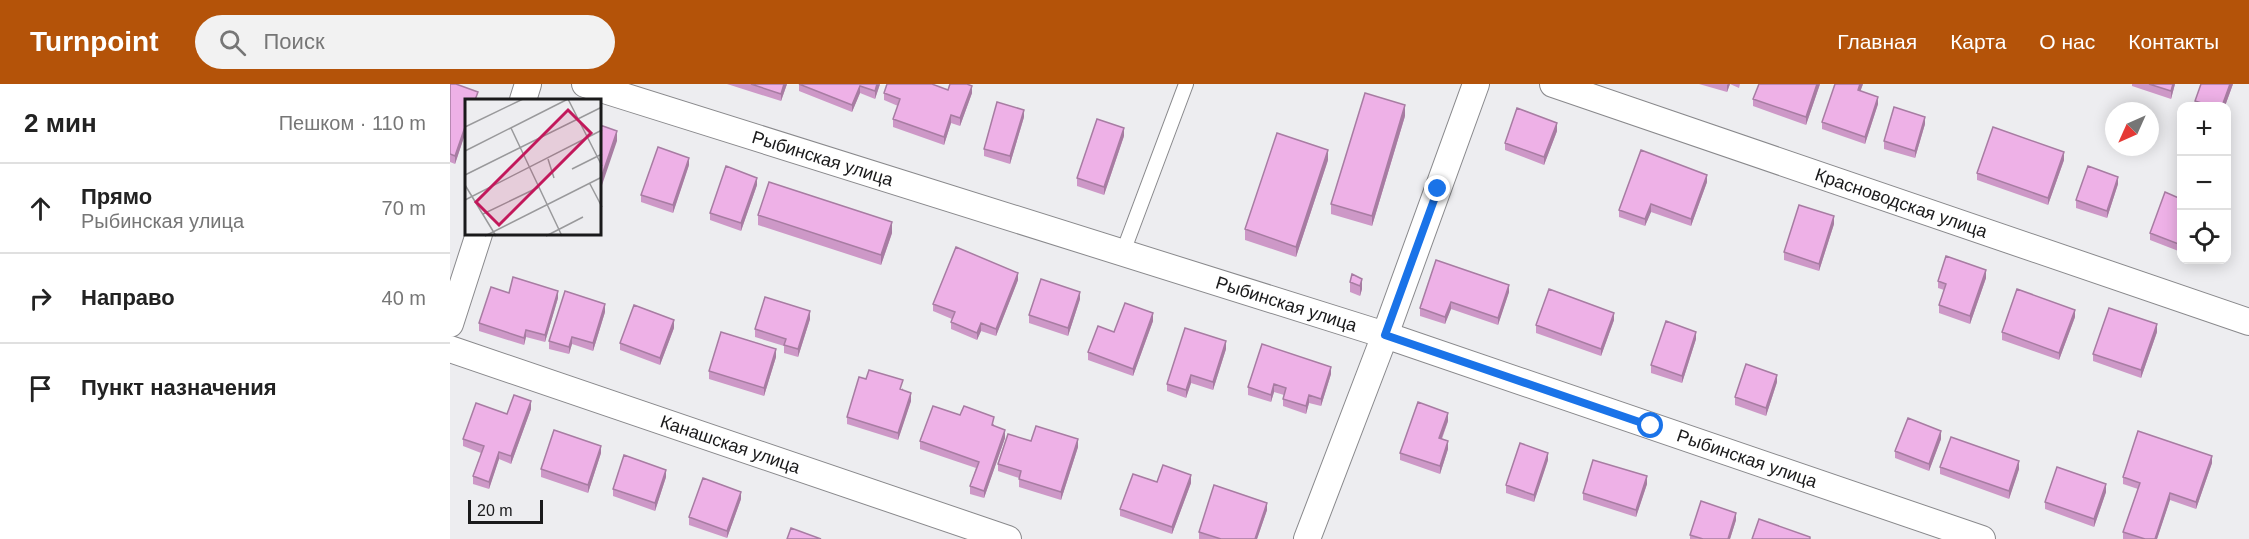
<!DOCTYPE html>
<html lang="ru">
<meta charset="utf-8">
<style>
body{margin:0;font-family:Arial,sans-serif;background:#f2f2f2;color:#222}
.controls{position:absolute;right:18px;top:18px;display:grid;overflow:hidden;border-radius:12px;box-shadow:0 3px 15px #0003}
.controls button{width:54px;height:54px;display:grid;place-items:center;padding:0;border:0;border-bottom:2px solid #e0e0e0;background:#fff;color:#222;font:30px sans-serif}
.compass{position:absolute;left:1655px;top:18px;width:54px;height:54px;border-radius:50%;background:#fff;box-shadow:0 3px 15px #0003;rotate:225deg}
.scale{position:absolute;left:18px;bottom:15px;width:75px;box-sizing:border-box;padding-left:6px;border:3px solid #1a1a1b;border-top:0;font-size:16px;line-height:21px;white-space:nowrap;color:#1a1a1b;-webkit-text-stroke:4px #ededf0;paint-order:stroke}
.stop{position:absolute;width:18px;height:18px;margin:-14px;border:4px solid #1a73e8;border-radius:50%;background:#fff}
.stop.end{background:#1a73e8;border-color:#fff;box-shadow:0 2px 6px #0008}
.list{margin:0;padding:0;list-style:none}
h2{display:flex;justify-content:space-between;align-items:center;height:78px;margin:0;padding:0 24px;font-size:26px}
h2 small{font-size:20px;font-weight:400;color:#767676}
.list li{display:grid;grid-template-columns:39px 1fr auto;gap:18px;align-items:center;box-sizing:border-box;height:90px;padding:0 24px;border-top:2px solid #e0e0e0}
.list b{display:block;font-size:22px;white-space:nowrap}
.list p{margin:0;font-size:20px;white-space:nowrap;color:#767676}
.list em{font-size:20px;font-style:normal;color:#767676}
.icon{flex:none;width:33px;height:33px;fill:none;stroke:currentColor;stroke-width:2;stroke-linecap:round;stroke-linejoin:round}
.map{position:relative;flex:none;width:1799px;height:455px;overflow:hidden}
header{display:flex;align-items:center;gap:36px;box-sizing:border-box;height:84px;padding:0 30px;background:#b45309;color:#fff}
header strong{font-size:28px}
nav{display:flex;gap:33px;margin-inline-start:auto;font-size:21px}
.search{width:420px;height:54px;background:#f2f2f2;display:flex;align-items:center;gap:15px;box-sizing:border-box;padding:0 21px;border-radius:33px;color:#767676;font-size:22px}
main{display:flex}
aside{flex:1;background:#fff}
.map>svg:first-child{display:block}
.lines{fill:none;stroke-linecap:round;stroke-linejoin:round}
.service-casing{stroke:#89898c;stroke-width:16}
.minor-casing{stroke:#89898c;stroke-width:28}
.service{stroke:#fff;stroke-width:14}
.minor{stroke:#fff;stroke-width:26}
.wall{fill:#cd98c7}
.shaded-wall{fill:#a77ca2}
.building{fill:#eeb1e7;stroke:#a77ca2;stroke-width:1.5}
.route{stroke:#1a73e8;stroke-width:8}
.labels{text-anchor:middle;stroke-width:4.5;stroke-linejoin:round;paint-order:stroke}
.street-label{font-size:18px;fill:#1a1a1b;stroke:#ededf0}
.inset-road{fill:none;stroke:#99999b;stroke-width:1.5}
.view{fill:#c2185b;fill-opacity:0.15;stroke:#c2185b;stroke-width:3}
.inset-edge{fill:none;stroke:#1a1a1b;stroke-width:3}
</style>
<header>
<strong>Turnpoint</strong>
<div class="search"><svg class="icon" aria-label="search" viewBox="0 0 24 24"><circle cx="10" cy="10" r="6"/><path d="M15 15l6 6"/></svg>Поиск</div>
<nav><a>Главная</a><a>Карта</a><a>О нас</a><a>Контакты</a></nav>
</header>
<main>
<aside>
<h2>2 мин<small>Пешком · 110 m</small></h2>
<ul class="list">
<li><svg class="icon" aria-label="ahead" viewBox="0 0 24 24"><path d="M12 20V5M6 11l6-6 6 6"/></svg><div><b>Прямо</b><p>Рыбинская улица</p></div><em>70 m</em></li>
<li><svg class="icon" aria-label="right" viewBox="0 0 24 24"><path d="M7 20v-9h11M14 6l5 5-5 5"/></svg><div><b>Направо</b></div><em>40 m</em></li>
<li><svg class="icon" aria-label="arrive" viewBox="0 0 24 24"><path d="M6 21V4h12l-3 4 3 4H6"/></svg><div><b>Пункт назначения</b></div></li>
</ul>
</aside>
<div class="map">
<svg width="1799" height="455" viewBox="0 0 1799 455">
<rect width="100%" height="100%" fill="#ededf0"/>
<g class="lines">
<defs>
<path id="service" d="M673 168 736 0"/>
<g id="minor">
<path id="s1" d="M135 0 935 251 1532 455"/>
<path id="s2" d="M1103 0 1799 238"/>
<path d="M73 16 78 0"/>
<path d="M0 240 29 150"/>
<path id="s3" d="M0 265 558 455"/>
<path d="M857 455 935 251 1026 0"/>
</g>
</defs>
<use href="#service" class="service-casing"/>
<use href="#minor" class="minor-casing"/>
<use href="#service" class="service"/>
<use href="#minor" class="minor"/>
</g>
<path class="wall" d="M0 0 28 15 27 16H16V47L5 80 0 78Z
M277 0H337L331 17Z
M349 0H430L425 15 410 9 402 28 349 7Z
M1249 0H1290L1289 4 1280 0 1277 8Z
M1309 0H1370L1356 41 1303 22V15Z
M1413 0 1410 7 1428 20 1415 60 1372 45V38Z
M1682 0H1725L1721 15 1682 2Z
M1783 0 1775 22H1745V17Z
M498 6 522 9 510 42 501 39 494 61 443 43V35L448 22 434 16V9Z
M955 32 922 142 881 130V120Z
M574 33 560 80 534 72V65Z
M1475 40 1465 74 1434 65V57Z
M1107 47 1094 81 1055 66V59Z
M674 52 654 111 627 102V94Z
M878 76 846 173 795 156V145Z
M1614 76 1598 121 1527 96V89Z
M239 81 223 129 191 118V111Z
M1257 98 1241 142 1201 128 1195 142 1169 133V126Z
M1668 100 1657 134 1626 124V116Z
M307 101 291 147 260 136V129Z
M1731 115V168L1700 156V149Z
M308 131 442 149 431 181 308 141Z
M1384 140 1369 187 1334 176V168Z
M986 176 1059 208 1048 241 1001 225 995 240 970 232V224Z
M902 190 912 205 910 212 900 208V198Z
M1536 194 1520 240 1489 229V221L1494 206 1488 204V197Z
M568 196 546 252 531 247 527 256 501 245V238L502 235 483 227V220Z
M59 209 108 214 95 258 76 253 74 261 29 247V239Z
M630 215 618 252 579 239V231Z
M155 228 143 267 122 260 119 270 99 265V257Z
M1625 233 1609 276 1552 256V248Z
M360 235 348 273 334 269V262L305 253V245Z
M1164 236 1151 272 1086 249V241Z
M703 237 683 292 638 276V268L664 248Z
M224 244 210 281 170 266V259Z
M1707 248 1691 294 1643 277V270Z
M1246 255 1232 299 1201 289V281Z
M776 265 763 306 741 299 736 314 717 307V300Z
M326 273 314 312 259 295V287Z
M881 290 871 322 859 319 856 330 833 322V315L834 311 824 308 821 318 798 311V303Z
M1327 298 1316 332 1285 321V313Z
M453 304 452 306 461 317 448 356 397 340V333Z
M81 325 61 380 49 375 39 405 23 400V392L31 369 13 362V355L57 330Z
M510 331 544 340V342L555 354 534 414 520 410V402L526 384 470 365V357Z
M998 337 992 355 998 365 990 390 950 376V369Z
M1491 355 1479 387 1445 374V367Z
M581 357 628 363 611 416 569 403V394L548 387V380Z
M151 369 138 409 91 393V385Z
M1098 376 1084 418 1056 409V401Z
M1762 379 1746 425 1720 416 1707 455H1673V448L1688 405 1673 400V393Z
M1490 383 1569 385 1559 415 1490 390Z
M216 393 205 427 163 412V405Z
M707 398 741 399 722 450 670 432V425Z
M1197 400 1186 433 1133 416V409Z
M1656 408 1644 443 1595 425V418Z
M291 415 277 454 239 441V433Z
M817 426 807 455H749V448Z
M1286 436 1280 455H1240V451Z"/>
<path class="shaded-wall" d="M334 0H337L331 17V10Z
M427 0H430L425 15V7Z
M1278 0H1280L1277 8V1Z
M1367 0H1370L1356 41V33Z
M1410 0H1413L1408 14V6Z
M1723 0H1725L1721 15V7Z
M1780 0H1783L1775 22H1772Z
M410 2V9L402 28V21Z
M522 2V9L510 42V34Z
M1428 13V20L1415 60V53Z
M955 21V32L922 142V132Z
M574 26V33L560 80V72Z
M501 31V39L494 61V53Z
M1475 33V40L1465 74V67Z
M1107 39V47L1094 81V73Z
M16 40V47L5 80V72Z
M674 44V52L654 111V103Z
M167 47V57L150 107V97Z
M878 66V76L846 173V163Z
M1614 68V76L1598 121V114Z
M239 74V81L223 129V121Z
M1257 91V98L1241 142V135Z
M1668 93V100L1657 134V127Z
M307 94V101L291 147V139Z
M1201 120V128L1195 142V135Z
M1384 132V140L1369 187V180Z
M442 138V149L431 181V171Z
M1536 186V194L1520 240V232Z
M568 189V196L546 252V245Z
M912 195V205L910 212V202Z
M1059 201V208L1048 241V234Z
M108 207V214L95 258V251Z
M630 208V215L618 252V244Z
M1001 218V225L995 240V233Z
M155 220V228L143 267V259Z
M1625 226V233L1609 276V269Z
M360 227V235L348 273V265Z
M703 229V237L683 292V285Z
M1164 229V236L1151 272V265Z
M224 236V244L210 281V274Z
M531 239V247L527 256V249Z
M1707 240V248L1691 294V286Z
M76 246V253L74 261V254Z
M1246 248V255L1232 299V292Z
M122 253V260L119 270V263Z
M776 257V265L763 306V298Z
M326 265V273L314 312V304Z
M881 283V290L871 322V315Z
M741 291V299L736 314V306Z
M1327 291V298L1316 332V324Z
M824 300V308L821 318V311Z
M461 309V317L448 356V349Z
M859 311V319L856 330V322Z
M81 317V325L61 380V372Z
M998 329V337L989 361V354Z
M555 346V354L534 414V407Z
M1491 347V355L1479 387V380Z
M628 355V363L611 416V408Z
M998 357V365L990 390V382Z
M151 362V369L138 409V401Z
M49 368V375L39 405V398Z
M1098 369V376L1084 418V411Z
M1762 372V379L1746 425V418Z
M1569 377V385L1559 415V407Z
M216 386V393L205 427V419Z
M741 391V399L722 450V443Z
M1197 392V400L1186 433V426Z
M1656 400V408L1644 443V435Z
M291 408V415L277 454V447Z
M1720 409V416L1707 455H1705Z
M817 419V426L807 455H805Z
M1286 429V436L1280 455H1278Z"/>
<path class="building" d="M0 0H6L28 8 25 16H16V40L5 72 0 70Z
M301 0H334L331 10Z
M349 0H427L425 7 410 2 402 21Z
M437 0H482L498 6 500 0H517L522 2 510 34 501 31 494 53 443 35 450 15 434 9Z
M1309 0H1367L1356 33 1303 15Z
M1385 0H1410L1408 6 1428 13 1415 53 1372 38Z
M1699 0H1723L1721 7Z
M1751 0H1780L1772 22H1761L1745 17Z
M915 9 955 21 922 132 881 120Z
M547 18 574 26 560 72 534 65Z
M1444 23 1475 33 1465 67 1434 57Z
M1067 24 1107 39 1094 73 1055 59Z
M647 35 674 44 654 103 627 94Z
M150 41 167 47 150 97Z
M1543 43 1614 68 1598 114 1527 89Z
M827 49 878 66 846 163 795 145Z
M208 63 239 74 223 121 191 111Z
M1191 66 1257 91 1241 135 1201 120 1195 135 1169 126Z
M276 82 307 94 291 139 260 129Z
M1638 82 1668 93 1657 127 1626 116Z
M319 98 442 138 431 171 308 131Z
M1715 108 1731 115V161L1700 149Z
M1349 121 1384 132 1369 180 1334 168Z
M506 163 568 189 546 245 531 239 527 249 501 238 505 228 483 220Z
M1496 172 1536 186 1520 232 1489 221 1496 200 1488 197Z
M986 176 1059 201 1048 234 1001 218 995 233 970 224Z
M902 190 912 195 910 202 900 198Z
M63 193 108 207 95 251 76 246 74 254 29 239 41 203 59 209Z
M591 195 630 208 618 244 579 231Z
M1099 205 1164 229 1151 265 1086 241Z
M1567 205 1625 226 1609 269 1552 248Z
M115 207 155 220 143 259 122 253 119 263 99 257Z
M315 213 360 227 348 265 334 261 336 255 305 245Z
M675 219 703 229 683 285 638 268 648 242 664 248Z
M184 221 224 236 210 274 170 259Z
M1659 224 1707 240 1691 286 1643 270Z
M1216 237 1246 248 1232 292 1201 281Z
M735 244 776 257 763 298 741 291 736 306 717 300Z
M271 248 326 265 314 304 259 287Z
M812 260 881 283 871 315 859 311 856 322 833 315 836 304 824 300 821 311 798 303Z
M1296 280 1327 291 1316 324 1285 313Z
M419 286 453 296 450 305 461 309 448 349 397 333 409 293 416 295Z
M64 311 81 317 61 372 49 368 39 398 23 392 34 362 13 355 26 319 57 330Z
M968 318 998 329 989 354 998 357 990 382 950 369Z
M483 322 510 331 514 322 544 333 542 341 555 346 534 407 520 402 529 378 470 357Z
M1458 334 1491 347 1479 380 1445 367Z
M586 342 628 355 611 408 569 395 571 387 548 380 558 350 581 357Z
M104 346 151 362 138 401 91 385Z
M1688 347 1762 372 1746 418 1720 409 1705 455H1695L1673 448 1690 399 1673 393Z
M1501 353 1569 377 1559 407 1490 383Z
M1070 359 1098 369 1084 411 1056 401Z
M174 371 216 386 205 419 163 405Z
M1143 376 1197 392 1186 426 1133 409Z
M713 381 741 391 722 443 670 425 683 390 707 398Z
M1607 383 1656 400 1644 435 1595 418Z
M253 394 291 408 277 447 239 433Z
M764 401 817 419 805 455H771L749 448Z
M1251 417 1286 429 1278 455H1253L1240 451Z
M1309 435 1360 453V455H1302Z
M341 444 371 455H337Z"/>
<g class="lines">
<path class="route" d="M988 105 935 251 1201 342"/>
</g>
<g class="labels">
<g class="street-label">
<text dy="6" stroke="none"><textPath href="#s1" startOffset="249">Рыбинская улица</textPath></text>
<text dy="6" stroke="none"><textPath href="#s2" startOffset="368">Красноводская улица</textPath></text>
<text dy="6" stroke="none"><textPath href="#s1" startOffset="735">Рыбинская улица</textPath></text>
<text dy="6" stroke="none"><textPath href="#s3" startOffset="296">Канашская улица</textPath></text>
<text dy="6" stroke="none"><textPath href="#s1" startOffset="1221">Рыбинская улица</textPath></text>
</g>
</g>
<g transform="translate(15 15)">
<rect width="136" height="136" fill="#ededf0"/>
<path class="inset-road" d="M103 0 137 67M0 28 58 0M46 29 97 137M0 52 103 0M83 60 89 79M107 70 137 55M0 76 137 8M125 85 137 108M0 86 31 137M0 101 137 31M18 115 74 88M20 137 137 78M81 137 118 118"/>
<path class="view" d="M103 11 126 34 34 126 11 103Z"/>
<rect width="136" height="136" class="inset-edge"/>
</g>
</svg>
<div class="controls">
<button>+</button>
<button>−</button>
<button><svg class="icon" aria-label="locate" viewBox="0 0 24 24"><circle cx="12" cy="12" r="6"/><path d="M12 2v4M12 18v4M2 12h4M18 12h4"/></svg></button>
</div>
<svg class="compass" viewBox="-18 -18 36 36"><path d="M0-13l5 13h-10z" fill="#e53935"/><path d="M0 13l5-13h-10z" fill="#767676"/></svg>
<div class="scale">20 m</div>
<div class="stop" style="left:1201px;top:342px"></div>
<div class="stop end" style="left:988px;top:105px"></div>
</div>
</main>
